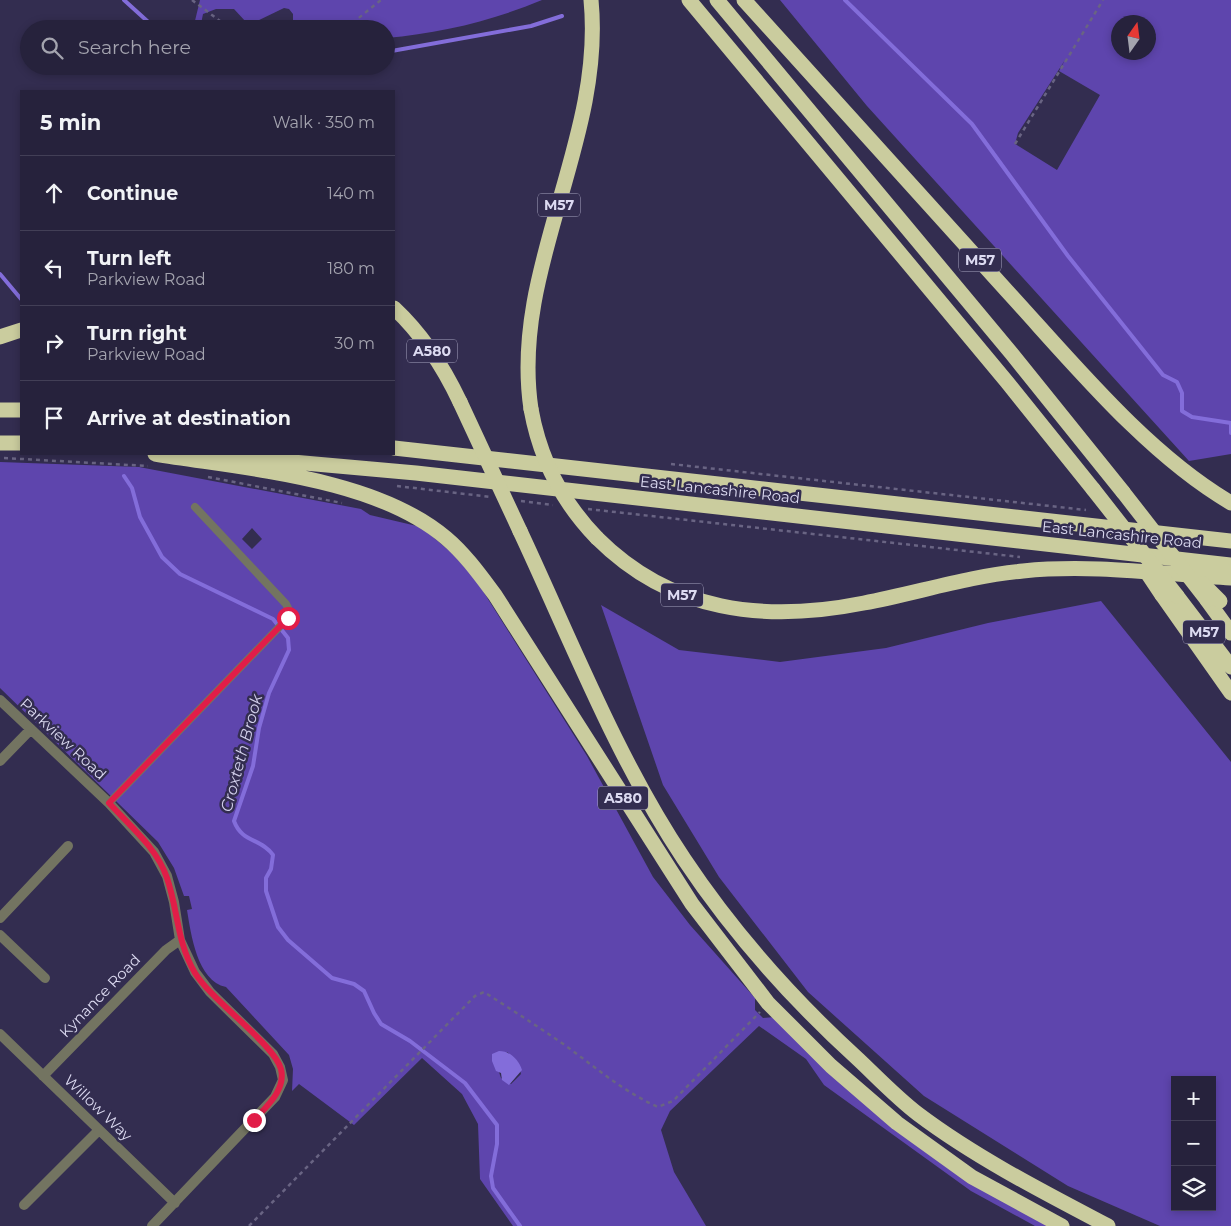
<!DOCTYPE html>
<meta charset="utf-8">
<style>
body{margin:0;font-family:Montserrat,sans-serif;background:#322f47;color:#f1f3f6}
.controls{position:absolute;right:15px;bottom:15px;display:grid;overflow:hidden;border-radius:0px;box-shadow:0 2px 8px #0003}
.controls button{width:45px;height:45px;display:grid;place-items:center;padding:0;border:0;border-bottom:1px solid #423f56;background:#26223c;color:#f1f3f6;font:25px sans-serif}
.compass{position:absolute;left:1111px;top:15px;width:45px;height:45px;border-radius:50%;background:#26223c;box-shadow:0 2px 8px #0003;rotate:14deg}
.stop{position:absolute;width:15px;height:15px;margin:-11px;border:4px solid #e11d48;border-radius:50%;background:#fff}
.stop.end{background:#e11d48;border-color:#fff;box-shadow:0 1px 5px #0008}
.list{margin:0;padding:0;list-style:none}
h2{display:flex;justify-content:space-between;align-items:center;height:65px;margin:0;padding:0 20px;font-size:21px}
h2 small{font-size:16px;font-weight:400;color:#a4a4af}
.list li{display:grid;grid-template-columns:32px 1fr auto;gap:15px;align-items:center;box-sizing:border-box;height:75px;padding:0 20px;border-top:1px solid #423f56}
.list b{display:block;font-size:19px;white-space:nowrap}
.list p{margin:0;font-size:16px;white-space:nowrap;color:#a4a4af}
.list em{font-size:16px;font-style:normal;color:#a4a4af}
.icon{flex:none;width:28px;height:28px;fill:none;stroke:currentColor;stroke-width:2;stroke-linecap:round;stroke-linejoin:round}
.map{position:relative;flex:none;width:1231px;height:1226px;overflow:hidden}
.search{position:absolute;background:#26223c;box-shadow:0 2px 8px #0003;left:20px;top:20px;width:375px;height:55px;display:flex;align-items:center;gap:12px;box-sizing:border-box;padding:0 18px;border-radius:28px;color:#a4a4af;font-size:19px}
.panel{position:absolute;background:#26223c;box-shadow:0 2px 8px #0003;left:20px;top:90px;width:375px;height:365px;border-radius:0px}
.map>svg:first-child{display:block}
.green{fill:#5e45ad;fill-rule:evenodd}
.water{fill:#836dda}
.lines{fill:none;stroke-linecap:round;stroke-linejoin:round}
.stream{stroke:#836dda;stroke-width:4}
.path{stroke:#696483;stroke-width:2.5;stroke-dasharray:4 4;stroke-linecap:butt}
.lane{stroke:#737461;stroke-width:8}
.street{stroke:#737461;stroke-width:10}
.highway{stroke:#cacc9e;stroke-width:15}
.highway-bridge{stroke:#cacc9e;stroke-width:15}
.route{stroke:#e11d48;stroke-width:6}
.labels{text-anchor:middle;stroke-width:5;stroke-linejoin:round;paint-order:stroke}
.shield{fill:#332d50;stroke:#a9a6c1;stroke-width:1}
.shield-label{font-size:14px;font-weight:bold;fill:#dcdaf1}
.street-label{font-size:15px;fill:#dcdaf1;stroke:#332d50}
.water-label{font-size:16px;font-style:italic;fill:#d2cfeb;stroke:#332d50}
</style>
<div class="map">
<svg width="1231" height="1226" viewBox="0 0 1231 1226">
<rect width="100%" height="100%" fill="#332d50"/>
<path class="green" d="M200 0H542C492 21 440 33 386 38V29H293V14L289 9 284 8 251 24 246 22 234 9H216L203 14 200 29H193Z
M780 0H1231V454L1189 461 867 106ZM1118 22H1148V52H1118ZM1065 60 1059 71 1100 95 1057 170 1015 144 1018 133Z
M0 462 139 467 361 509 370 515 421 527 452 553 476 580 587 756 653 877 690 925 755 998V1010L763 1018 775 1017 833 1077 1051 1226H1035L971 1191 824 1085 806 1059 759 1026 670 1111 661 1130 674 1172 706 1226H513L480 1179 478 1124 462 1094 422 1058 354 1125 299 1084 292 1091 293 1069 289 1055 226 987C197 981 191 934 187 910L192 909 189 896H184L174 868 158 842 0 688ZM252 528 262 539 252 549 242 539ZM507 1052 518 1062 521 1074 511 1084 501 1078 499 1072Z
M1101 601 1231 762V1226H1160L1068 1186 924 1096 808 992 719 877 663 785 601 605 679 650 780 662 886 648 988 623ZM1175 1080H1212V1207H1175Z"/>
<path class="water" d="M499 1051C510 1051 519 1060 522 1070L509 1085 502 1080 501 1073 496 1071 492 1061V1054Z"/>
<g class="lines">
<path class="stream" d="M124 0 156 29
M845 0 972 124 1068 256 1163 375 1177 382 1182 393V411L1192 417 1231 423V433
M386 52 531 26 562 16
M0 274 21 299
M124 476 132 488 140 517 162 557 180 574 273 619 288 638 289 650 269 693 259 728 253 766 234 821C242 843 261 838 273 855L271 869 266 878V891L278 927 288 940 332 978 354 984 364 991 374 1013 381 1024 410 1041 465 1083 497 1125V1144L491 1176 493 1188 520 1226"/>
<path class="path" d="M192 0 220 21 249 29
M338 29 350 25 381 0
M1015 144 1103 0
M4 458 148 466
M671 464 1086 510
M208 477 342 503
M397 486 491 497
M521 501 553 505
M588 509 1020 557
M249 1226 475 996 484 992C509 1008 534 1024 559 1041 592 1064 620 1090 658 1107L673 1101 760 1012"/>
<path class="lane" d="M109 803 288 618V608L286 604 195 507"/>
<path class="street" d="M0 700 109 803 154 852 167 876 174 902 180 940 195 972 210 992 273 1054 280 1067 283 1080 275 1097 152 1226
M0 761 31 729
M0 918 68 846
M0 935 45 978
M0 1034 175 1203
M43 1076 166 950 180 940
M24 1205 98 1131"/>
<path class="highway" d="M689 0 1007 382 1093 489
M717 0 1012 354 1123 492
M744 0C832 97 920 194 1007 291 1073 363 1147 454 1231 503
M394 308C423 335 443 366 460 402
M0 337 21 330
M531 409C510 269 605 141 591 0
M0 410H21
M0 443H21
M394 448 1231 541
M155 454C245 469 374 477 446 538 465 554 480 575 495 595L692 904 768 1003 831 1066 897 1123 972 1177 1062 1226
M216 455 416 473 1231 565
M520 531C571 640 617 759 684 859 734 934 792 999 859 1060 878 1078 897 1098 918 1114 975 1157 1045 1193 1108 1226
M597 538C671 612 764 623 864 603 917 593 969 576 1023 571 1092 564 1162 574 1231 578
M1162 595 1231 693
M1177 596 1231 667
M1207 600 1231 633"/>
<path class="highway-bridge" d="M460 402 520 531
M531 409C540 459 562 502 597 538
M1093 489 1177 596
M1123 492 1207 600
M1148 574 1162 595
M1203 584 1220 601"/>
</g>
<g class="lines">
<path class="route" d="M254 1120C267 1106 286 1090 281 1069 274 1044 212 1001 195 973 177 943 178 910 167 878 157 848 130 826 109 803L288 618"/>
</g>
<g class="labels">
<g class="shield">
<rect x="538" y="193.5" width="42" height="23" rx="4"/>
<rect x="959" y="248.5" width="42" height="23" rx="4"/>
<rect x="407" y="339.5" width="50" height="23" rx="4"/>
<rect x="661" y="583.5" width="42" height="23" rx="4"/>
<rect x="1183" y="620.5" width="42" height="23" rx="4"/>
<rect x="598" y="786.5" width="50" height="23" rx="4"/>
</g>
<g class="shield-label">
<text x="559" y="210">M57</text>
<text x="980" y="265">M57</text>
<text x="432" y="356">A580</text>
<text x="682" y="600">M57</text>
<text x="1204" y="637">M57</text>
<text x="623" y="803">A580</text>
</g>
<g class="street-label">
<text transform="translate(720 490) rotate(6)" y="5">East Lancashire Road</text>
<text transform="translate(1122 535) rotate(6)" y="5">East Lancashire Road</text>
<text transform="translate(63 739) rotate(43)" y="5">Parkview Road</text>
<text transform="translate(100 996) rotate(-46)" y="5">Kynance Road</text>
<text transform="translate(98 1108) rotate(44)" y="5">Willow Way</text>
</g>
<g class="water-label">
<text transform="translate(241 753) rotate(-75)" y="6">Croxteth Brook</text>
</g>
</g>
</svg>
<div class="controls">
<button>+</button>
<button>−</button>
<button><svg class="icon" aria-label="layers" viewBox="0 0 24 24"><path d="M12 4l9 5-9 5-9-5zM3 14l9 5 9-5"/></svg></button>
</div>
<svg class="compass" viewBox="-18 -18 36 36"><path d="M0-13l5 13h-10z" fill="#e53935"/><path d="M0 13l5-13h-10z" fill="#a4a4af"/></svg>
<div class="stop" style="left:288px;top:618px"></div>
<div class="stop end" style="left:254px;top:1120px"></div>
<div class="search"><svg class="icon" aria-label="search" viewBox="0 0 24 24"><circle cx="10" cy="10" r="6"/><path d="M15 15l6 6"/></svg>Search here</div>
<section class="panel">
<h2>5 min<small>Walk · 350 m</small></h2>
<ul class="list">
<li><svg class="icon" aria-label="ahead" viewBox="0 0 24 24"><path d="M12 20V5M6 11l6-6 6 6"/></svg><div><b>Continue</b></div><em>140 m</em></li>
<li><svg class="icon" aria-label="left" viewBox="0 0 24 24"><path d="M17 20v-9H6M10 6l-5 5 5 5"/></svg><div><b>Turn left</b><p>Parkview Road</p></div><em>180 m</em></li>
<li><svg class="icon" aria-label="right" viewBox="0 0 24 24"><path d="M7 20v-9h11M14 6l5 5-5 5"/></svg><div><b>Turn right</b><p>Parkview Road</p></div><em>30 m</em></li>
<li><svg class="icon" aria-label="arrive" viewBox="0 0 24 24"><path d="M6 21V4h12l-3 4 3 4H6"/></svg><div><b>Arrive at destination</b></div></li>
</ul>
</section>
</div>
